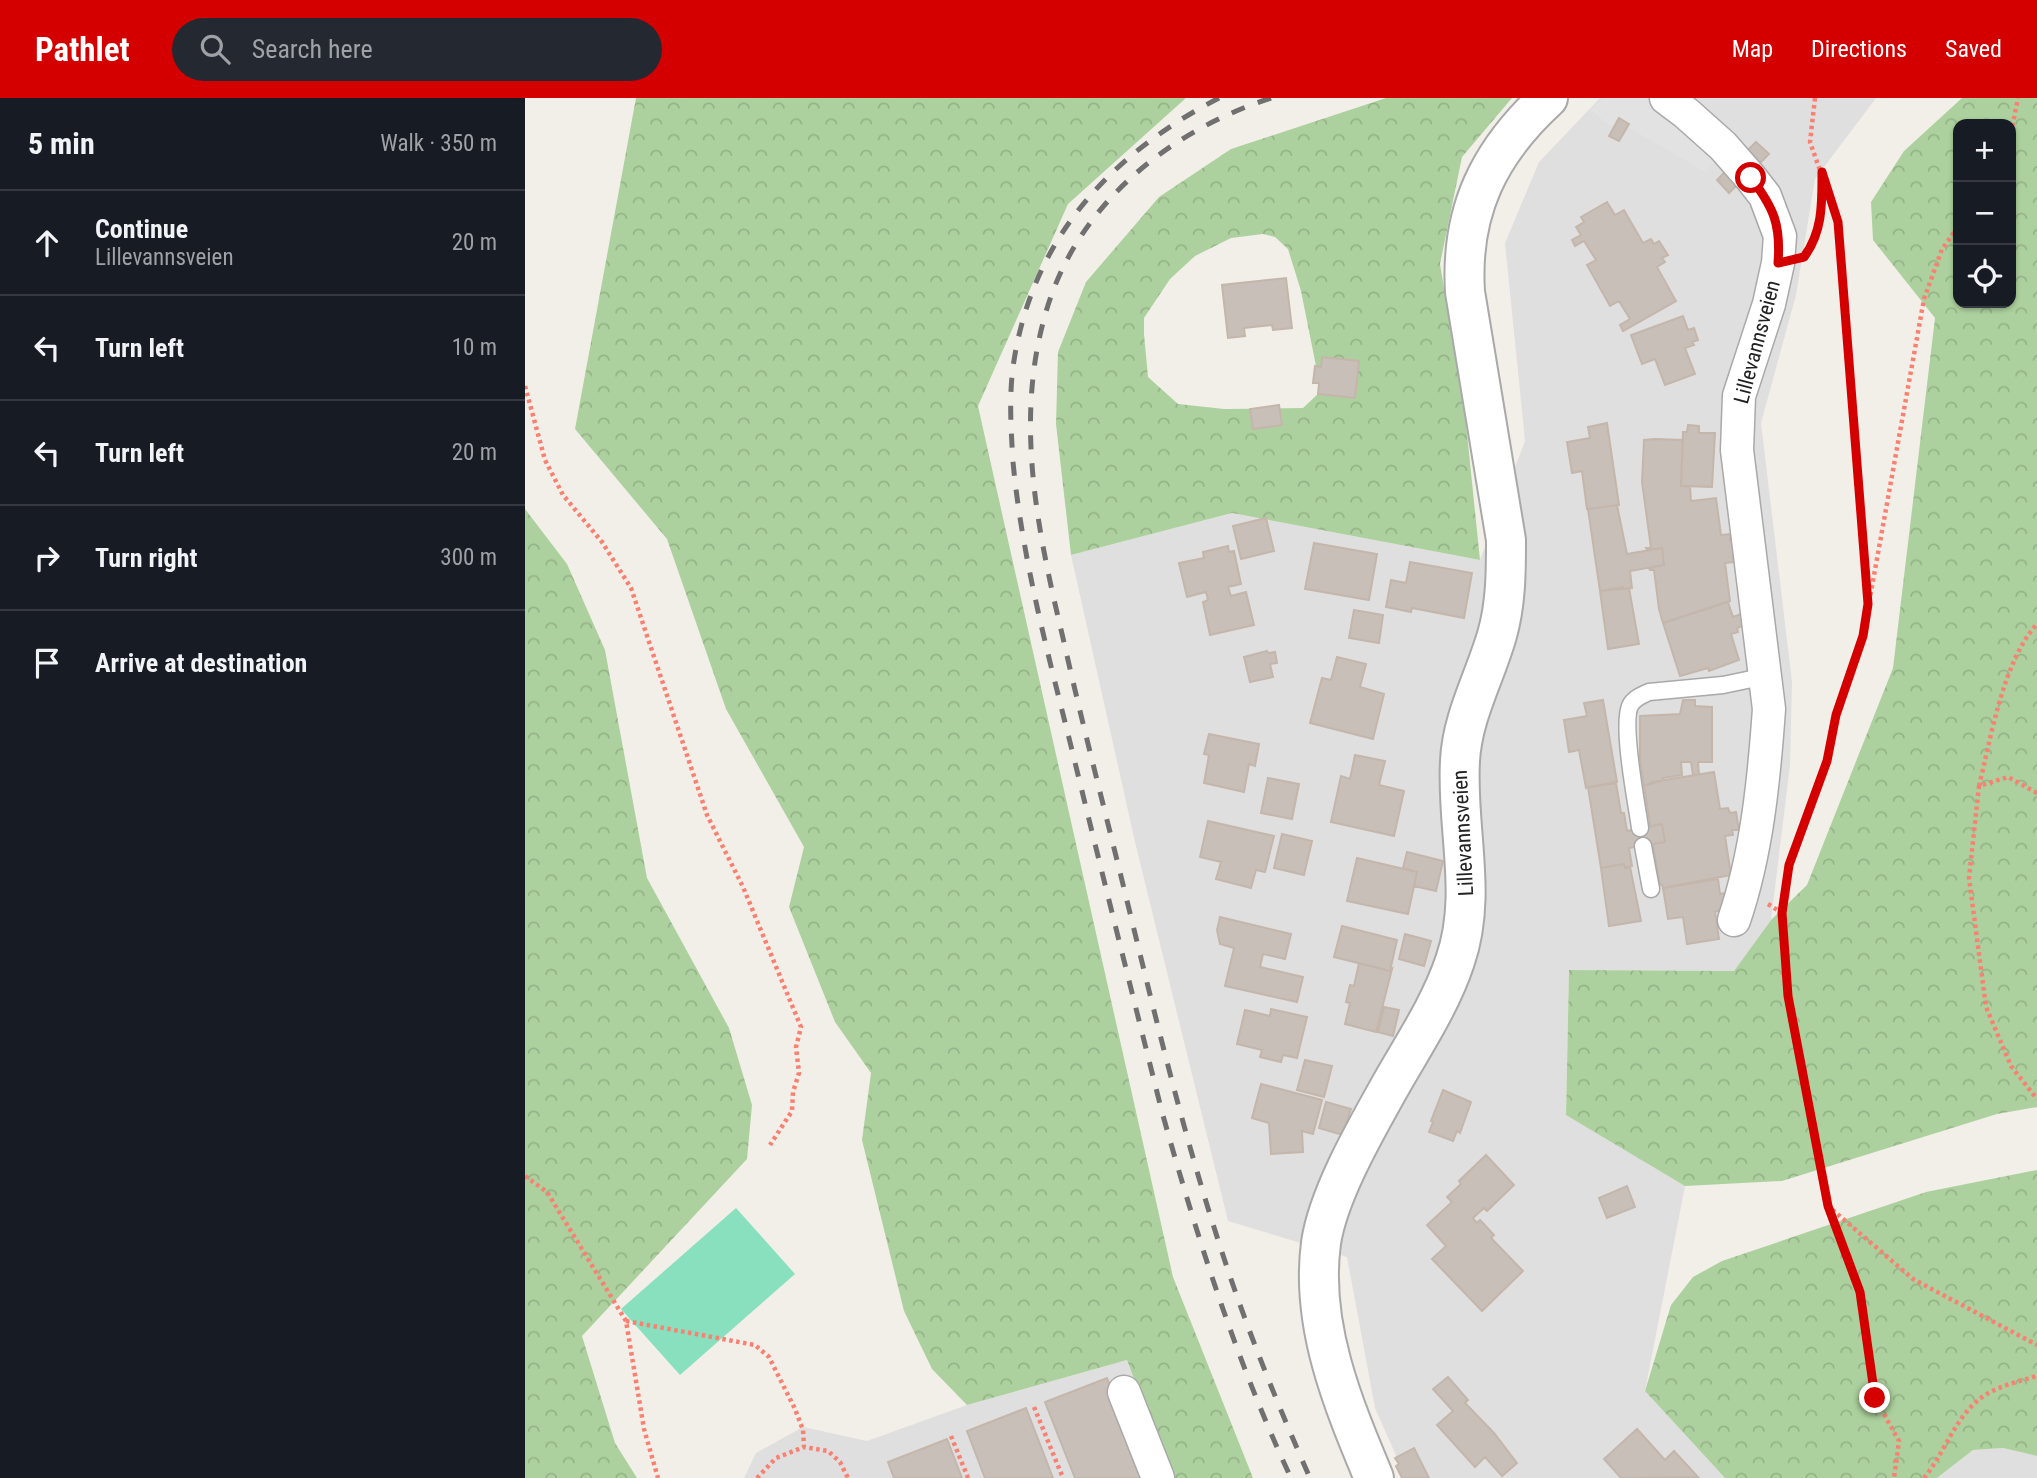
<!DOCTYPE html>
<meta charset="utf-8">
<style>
body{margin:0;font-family:"Roboto Condensed",sans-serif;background:#242831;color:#f1f3f6}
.controls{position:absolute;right:21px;top:21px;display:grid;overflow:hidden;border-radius:14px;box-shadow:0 2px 5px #0004}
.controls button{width:63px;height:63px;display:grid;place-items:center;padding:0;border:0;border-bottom:2px solid #363941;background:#171b24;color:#f1f3f6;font:35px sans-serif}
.stop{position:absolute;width:21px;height:21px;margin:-16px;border:5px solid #d40000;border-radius:50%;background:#fff}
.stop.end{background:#d40000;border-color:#fff;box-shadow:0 2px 7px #0008}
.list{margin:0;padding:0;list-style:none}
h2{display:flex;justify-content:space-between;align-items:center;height:91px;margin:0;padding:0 28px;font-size:30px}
h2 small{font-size:23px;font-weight:400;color:#9ea1a6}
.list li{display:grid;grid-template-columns:46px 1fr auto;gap:21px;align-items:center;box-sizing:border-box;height:105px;padding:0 28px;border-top:2px solid #363941}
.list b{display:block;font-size:26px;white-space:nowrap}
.list p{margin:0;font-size:23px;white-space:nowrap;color:#9ea1a6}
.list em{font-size:23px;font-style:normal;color:#9ea1a6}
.icon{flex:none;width:38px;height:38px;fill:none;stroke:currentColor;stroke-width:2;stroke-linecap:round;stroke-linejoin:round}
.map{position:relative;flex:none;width:1512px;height:1380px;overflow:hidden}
header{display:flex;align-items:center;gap:42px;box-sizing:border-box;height:98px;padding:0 35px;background:#d40000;color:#fff}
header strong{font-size:33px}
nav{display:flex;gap:38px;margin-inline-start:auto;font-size:24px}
.search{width:490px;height:63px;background:#242831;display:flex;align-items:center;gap:18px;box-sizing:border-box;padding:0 24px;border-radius:38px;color:#9ea1a6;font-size:26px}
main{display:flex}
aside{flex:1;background:#171b24}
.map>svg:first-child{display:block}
.residential{fill:#e0dfdf}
.forest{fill:url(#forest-crowns);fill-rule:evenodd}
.pitch{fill:#88e0be}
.parking{fill:#e2e2e2}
.building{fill:#c7bfb8;stroke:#c4b6ab;stroke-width:2}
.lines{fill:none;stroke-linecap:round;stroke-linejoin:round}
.service-casing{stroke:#a9a9a9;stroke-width:19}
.minor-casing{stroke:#a9a9a9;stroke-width:35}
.tertiary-casing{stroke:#a9a9a9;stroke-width:42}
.path{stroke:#fa8072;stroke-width:4.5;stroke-dasharray:3.5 3.5;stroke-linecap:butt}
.service{stroke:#fff;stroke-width:16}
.minor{stroke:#fff;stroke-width:32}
.tertiary{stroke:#fff;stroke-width:38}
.rail{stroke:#707070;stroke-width:5;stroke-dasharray:14 14;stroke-linecap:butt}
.route{stroke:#d40000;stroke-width:9}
.labels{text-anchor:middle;stroke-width:5;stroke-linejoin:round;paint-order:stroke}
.street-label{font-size:21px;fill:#222;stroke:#fff}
</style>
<header>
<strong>Pathlet</strong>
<div class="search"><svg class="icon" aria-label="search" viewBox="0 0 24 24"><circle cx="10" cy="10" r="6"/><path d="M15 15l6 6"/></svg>Search here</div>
<nav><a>Map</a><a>Directions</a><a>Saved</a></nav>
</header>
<main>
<aside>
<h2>5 min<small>Walk · 350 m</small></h2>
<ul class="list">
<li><svg class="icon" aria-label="ahead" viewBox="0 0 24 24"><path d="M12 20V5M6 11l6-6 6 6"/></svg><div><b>Continue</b><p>Lillevannsveien</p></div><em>20 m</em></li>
<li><svg class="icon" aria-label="left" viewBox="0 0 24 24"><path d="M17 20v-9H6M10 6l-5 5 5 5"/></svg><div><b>Turn left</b></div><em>10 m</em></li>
<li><svg class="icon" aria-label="left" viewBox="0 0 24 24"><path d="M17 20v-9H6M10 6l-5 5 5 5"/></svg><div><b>Turn left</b></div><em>20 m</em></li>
<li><svg class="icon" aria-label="right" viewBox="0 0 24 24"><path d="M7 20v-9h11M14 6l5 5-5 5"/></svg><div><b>Turn right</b></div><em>300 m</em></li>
<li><svg class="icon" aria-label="arrive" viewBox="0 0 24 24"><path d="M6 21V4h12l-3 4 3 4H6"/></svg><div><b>Arrive at destination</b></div></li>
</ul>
</aside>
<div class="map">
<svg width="1512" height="1380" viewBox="0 0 1512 1380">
<defs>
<pattern id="forest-crowns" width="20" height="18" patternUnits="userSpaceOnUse" patternTransform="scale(1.75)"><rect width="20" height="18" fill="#add19e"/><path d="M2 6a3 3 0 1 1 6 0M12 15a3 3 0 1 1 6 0" fill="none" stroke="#95b388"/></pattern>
</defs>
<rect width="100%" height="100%" fill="#f2efe9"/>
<path class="residential" d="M1075 0H1351L1290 81 1271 197 1236 325 1267 584 1265 667 1246 822 1209 873 1044 872 1041 1016 1160 1088 1120 1293 1200 1380H881L850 1310 822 1159 703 1123 610 744 546 457 707 415 955 462 1000 343 980 145 1014 64Z
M602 1262 646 1380H219L231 1355 278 1329 342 1343 442 1307Z
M1478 1350 1512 1358V1380H1412L1448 1352Z"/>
<path class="forest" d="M111 0H661L543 106 453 308 648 1179 728 1380H646L602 1262 442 1307 407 1271 379 1213 337 1042 346 975 310 924 264 809 279 749 201 611 142 441 50 331Z
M861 0H987L937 59 915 166 940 316 955 462 707 415 546 457 531 326 533 254 561 184 634 99 706 51ZM738 136 750 139 763 151 776 193 796 293 778 310 699 311 653 306 623 279 619 236V220L645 181 670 158 706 140Z
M1437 0H1512V1009L1472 1016 1257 1083 1160 1088 1041 1017 1044 872 1209 873 1246 822 1282 787 1368 570 1410 220 1348 142 1346 104 1379 53ZM1433 26H1486V205H1433Z
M0 411 42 466 80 552 122 780 204 930 227 1007 222 1061 57 1238 90 1345 112 1380H0Z
M1512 1072V1358L1478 1350 1448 1352 1412 1380H1200L1120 1293 1146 1207 1168 1179 1197 1163 1401 1094Z"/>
<path class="pitch" d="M211 1110 270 1176 155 1277 96 1211Z"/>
<path class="parking" d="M1078 0H1127L1196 58 1180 74 1091 22 1087 29 1065 12Z"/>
<path class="building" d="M1094 20 1104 26 1094 43 1084 38Z
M1231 44 1244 56 1232 68 1219 56Z
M1204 70 1216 83 1204 95 1192 82Z
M1082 104 1090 117 1099 112 1118 145 1126 141 1129 146 1134 143 1143 157 1137 160 1140 164 1132 169 1151 203 1098 233 1095 227 1105 221 1094 203 1085 208 1062 167 1071 162 1059 143 1050 148 1047 142 1056 137 1051 129 1059 124 1056 119Z
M761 180 767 230 748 232 747 227 719 230 720 238 703 240 697 187Z
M1158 218 1163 232 1169 230 1173 242 1167 244 1169 247 1160 250 1170 276 1140 287 1130 261 1117 266 1106 237Z
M797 259 834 263 830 300 793 296 794 285H788L790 268 796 269Z
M754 307 757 327 728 331 725 311Z
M1082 325 1094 407 1062 411 1057 373 1047 375 1042 344 1065 340 1063 329Z
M1163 327 1174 328V335H1190L1187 389 1156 388 1158 334H1162Z
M1130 341 1158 342 1156 388H1165L1166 403 1191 400 1196 437 1205 436V442L1212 441 1214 458 1208 459V464L1200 465 1205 503 1138 525 1134 511 1129 472H1125L1124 470 1139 467 1137 450 1122 452 1121 450H1126L1117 384 1119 342Z
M1092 407 1102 456 1137 450 1139 467 1105 473 1107 490 1075 493 1063 411Z
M741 420 749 453 716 461 708 428Z
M789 445 852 456 844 502 780 491Z
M703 448 704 454 709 453 716 486 703 489 706 498 721 494 729 527 685 537 678 504 683 502 681 494 662 499 654 465 679 460 678 454Z
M885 464 947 475 939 520 887 510 886 514 861 509 866 482 881 485Z
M1098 489 1099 491 1104 490 1114 546 1083 551 1075 493Z
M1203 504 1208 519 1216 516 1220 527 1212 530 1213 534 1206 536 1214 562 1184 573 1183 570 1155 578 1138 525Z
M829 512 858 517 854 545 824 540Z
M742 553 743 555 750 554 752 565 745 566 748 579 725 584 719 559Z
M812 559 841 566 835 589 859 596 848 641 785 625 797 580 806 582Z
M1078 602 1092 684 1061 690 1054 652 1044 654 1039 622 1062 618 1059 605Z
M1158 602H1170V608L1187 609V664H1173L1174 676 1168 677 1166 664H1156L1157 677 1138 680 1139 682 1119 688 1115 662V618L1155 616Z
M684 636 734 646 730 668 724 666 719 694 679 685 684 657 679 656Z
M830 657 860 663 854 687 879 693 869 738 806 724 816 678 825 681Z
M1189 674 1195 711 1203 710 1205 715 1211 714 1214 732H1207L1208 737 1200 738 1206 777 1138 790 1137 787H1135L1128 748 1124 747 1140 744 1137 726 1121 729V727L1125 726 1119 688 1128 684Z
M743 680 774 686 767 721 736 715Z
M1091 685 1096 715H1099L1102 733 1137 726 1140 744 1104 750 1107 768 1100 770 1099 766 1076 770 1063 689Z
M683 723 749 738 740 774 731 772 726 790 691 781 696 764 675 759Z
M757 736 787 743 779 777 749 770Z
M882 754 918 763 911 793 889 788 892 774 878 770Z
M832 760 892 774 883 816 822 803Z
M1099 766 1100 770 1105 769 1116 823 1084 828 1076 770Z
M1193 781 1195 796 1201 795 1203 809 1190 814 1194 841 1162 846 1158 819 1143 821 1138 790Z
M695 819 766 836 760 861 738 856 735 869 778 879 772 904 700 888 709 850 695 846 692 832Z
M817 828 872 842 865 873 809 859Z
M880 836 906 843 899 868 874 861Z
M834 865 865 873 867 871 851 934 820 926 825 905 821 904 825 887 829 888Z
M859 909 874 912 868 938 853 934Z
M746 911 782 919 772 960 758 957 756 964 735 959 737 952 712 946 720 912 745 918Z
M780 962 807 968 799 999 772 992Z
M736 986 797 1002 788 1036 777 1033 778 1054 746 1056 744 1025 727 1020Z
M918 992 946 1004 935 1035 932 1033 928 1043 904 1034 908 1024 906 1023Z
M801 1004 826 1011 818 1037 794 1030Z
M961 1057 989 1087 962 1113 959 1110 948 1120 952 1125 955 1122 969 1137 966 1140 998 1173 957 1213 907 1161 921 1148 902 1127 927 1104 922 1099 936 1086 934 1083Z
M1102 1088 1110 1109 1082 1120 1074 1100Z
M923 1279 943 1302 940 1305 969 1335 992 1365 977 1378 960 1359 950 1369 912 1327 928 1313 908 1291Z
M582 1280 621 1380H550L520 1304Z
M501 1310 528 1380H460L442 1333Z
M1112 1331 1140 1362 1149 1353 1173 1379 1096 1380 1079 1361Z
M422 1341 437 1380H369L363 1364Z
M889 1350 904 1380H877L871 1368 874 1366 870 1360Z"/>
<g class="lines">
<defs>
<path id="service" d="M1115 730C1112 707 1095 623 1106 606 1110 600 1117 597 1124 594L1198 587 1241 578
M1118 748 1126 791"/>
<path id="minor" d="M1141 0 1161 15 1198 48 1226 80 1240 98 1255 138 1253 165 1244 206 1214 298 1212 352 1244 611C1239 681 1232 755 1209 822
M599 1294 633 1380"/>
<path id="tertiary" d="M849 1380C818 1306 785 1227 796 1145 803 1097 840 1033 864 990 887 949 915 908 930 863 953 797 931 731 935 663 937 619 960 579 972 537 981 506 981 473 981 442L940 194C935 113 964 54 1023 0"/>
</defs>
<use href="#service" class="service-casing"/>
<use href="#minor" class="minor-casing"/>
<use href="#tertiary" class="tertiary-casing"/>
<path class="path" d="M1290 0 1285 44 1313 124 1343 500
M1486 35 1493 0
M1433 129 1417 151 1399 201 1338 538 1311 617 1302 663 1264 767 1257 815 1263 898 1303 1108 1388 1181 1512 1247
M1285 151C1300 130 1297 102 1297 78
M0 288 20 362 38 397 77 444 106 490 182 717 218 789 276 929 271 949 274 975 268 994 267 1013 245 1047
M1454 688C1466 640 1478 563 1512 526
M1512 695 1483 679 1454 688 1444 780 1461 909 1486 968 1512 1001
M1243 806 1257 815
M0 1078 22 1094 101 1223 119 1331 133 1380
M1304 1108 1335 1194 1350 1300 1374 1343 1369 1380
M101 1223 230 1247 244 1259 270 1311 278 1332 279 1349
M509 1309 538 1380
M426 1338 443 1380
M232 1380 251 1360 279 1349 303 1353 315 1364 323 1380
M1399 1380C1418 1357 1429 1323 1452 1303 1468 1289 1492 1284 1512 1278"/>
<use href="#service" class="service"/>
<use href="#minor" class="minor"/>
<use href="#tertiary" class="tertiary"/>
<path class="rail" d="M694 0C584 57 506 142 488 269 484 300 486 332 488 364 497 459 522 552 545 644 575 767 606 891 637 1014 672 1139 711 1262 766 1380
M746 0C641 34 548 110 519 221 490 327 513 435 538 540 553 607 570 674 587 742 621 878 652 1017 696 1151 721 1229 752 1305 785 1380"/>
</g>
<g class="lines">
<path class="route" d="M1226 80C1249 110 1256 127 1253 165L1279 159C1298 133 1297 105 1297 74L1313 124 1343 506 1338 538 1311 617 1302 663 1264 767 1257 815 1263 898 1303 1108 1335 1194 1350 1300"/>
</g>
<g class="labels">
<g class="street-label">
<text transform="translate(1232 244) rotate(-75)" y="7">Lillevannsveien</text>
<text transform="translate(938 735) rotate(-93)" y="7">Lillevannsveien</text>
</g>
</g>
</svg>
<div class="controls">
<button>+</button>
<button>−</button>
<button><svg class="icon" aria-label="locate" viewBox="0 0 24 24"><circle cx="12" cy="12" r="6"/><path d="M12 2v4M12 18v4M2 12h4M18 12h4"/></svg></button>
</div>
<div class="stop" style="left:1226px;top:80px"></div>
<div class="stop end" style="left:1350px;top:1300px"></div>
</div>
</main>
